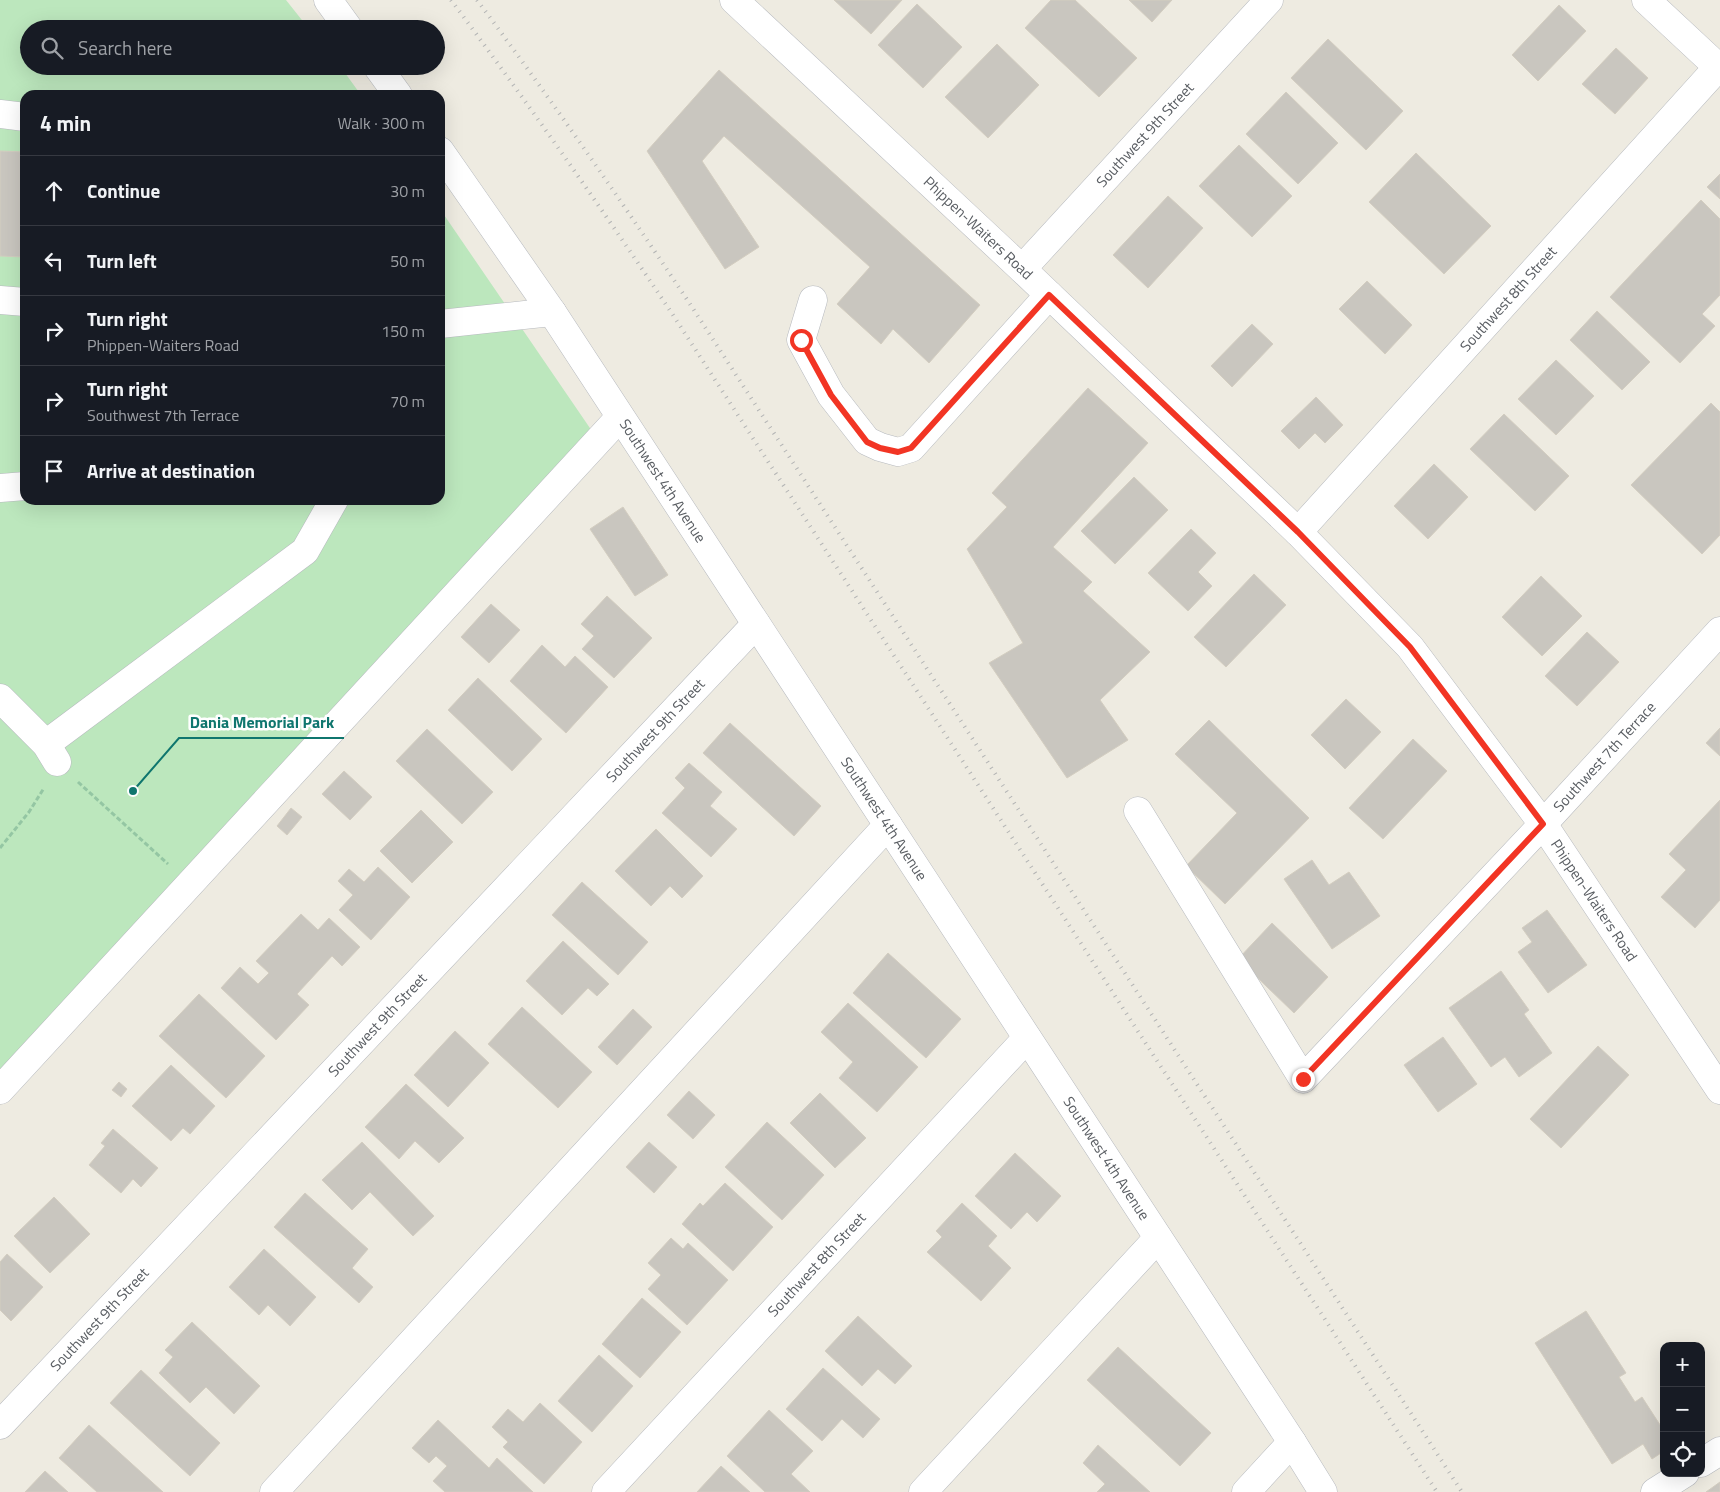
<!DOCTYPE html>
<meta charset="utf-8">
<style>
body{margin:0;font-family:"Titillium Web",sans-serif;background:#242831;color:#f1f3f6}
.controls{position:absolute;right:15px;bottom:15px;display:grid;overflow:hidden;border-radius:10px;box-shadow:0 5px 20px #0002}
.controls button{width:45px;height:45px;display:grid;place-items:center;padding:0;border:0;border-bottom:1px solid #363941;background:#171b24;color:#f1f3f6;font:25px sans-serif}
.stop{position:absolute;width:15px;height:15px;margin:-11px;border:4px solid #f23524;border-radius:50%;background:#fff}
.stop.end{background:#f23524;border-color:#fff;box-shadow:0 1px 5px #0008}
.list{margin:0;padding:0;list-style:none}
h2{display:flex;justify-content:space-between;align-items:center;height:65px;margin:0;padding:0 20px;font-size:21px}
h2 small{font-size:16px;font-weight:400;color:#9ea1a6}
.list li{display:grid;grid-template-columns:32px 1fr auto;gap:15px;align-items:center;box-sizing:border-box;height:70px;padding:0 20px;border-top:1px solid #363941}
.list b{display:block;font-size:19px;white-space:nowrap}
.list p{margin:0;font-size:16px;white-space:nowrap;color:#9ea1a6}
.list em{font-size:16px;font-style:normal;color:#9ea1a6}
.icon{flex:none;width:28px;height:28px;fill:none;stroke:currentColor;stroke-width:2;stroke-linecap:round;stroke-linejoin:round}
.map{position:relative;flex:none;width:1720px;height:1492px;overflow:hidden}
.search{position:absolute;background:#171b24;box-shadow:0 5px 20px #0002;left:20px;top:20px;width:425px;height:55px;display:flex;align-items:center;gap:12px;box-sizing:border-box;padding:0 18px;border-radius:28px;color:#9ea1a6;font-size:19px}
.panel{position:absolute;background:#171b24;box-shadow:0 5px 20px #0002;left:20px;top:90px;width:425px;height:415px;border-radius:15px}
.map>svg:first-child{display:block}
.green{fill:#bce7bd}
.building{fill:#c9c6bf;stroke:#d3cdc0}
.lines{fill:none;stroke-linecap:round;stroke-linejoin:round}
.minor-casing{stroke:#b7babf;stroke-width:29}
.path{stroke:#94c6a3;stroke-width:3;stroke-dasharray:5 2.5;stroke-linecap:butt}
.minor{stroke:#fff;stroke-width:28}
.rail{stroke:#b3b4b4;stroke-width:4;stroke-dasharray:1 6;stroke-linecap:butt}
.route{stroke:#f23524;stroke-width:6}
.labels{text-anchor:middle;stroke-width:5;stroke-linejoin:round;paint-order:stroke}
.street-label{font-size:15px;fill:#5a5e63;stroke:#fff}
.leader{fill:none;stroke:#0f766e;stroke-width:2}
.callout-dot{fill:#0f766e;stroke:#fff;stroke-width:2}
.callout-label{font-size:16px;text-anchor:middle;font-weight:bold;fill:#0f766e;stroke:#fff;stroke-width:5;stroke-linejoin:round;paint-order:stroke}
</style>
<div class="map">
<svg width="1720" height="1492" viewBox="0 0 1720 1492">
<rect width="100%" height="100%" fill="#eeebe1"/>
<path class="green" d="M0 0H286L309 29H29V66H340L361 95H25V500H440V209L594 434 0 1082Z"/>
<path class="building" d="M834 0H902L871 34Z
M1051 0H1075L1137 58 1099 97 1025 28Z
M1129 0H1172L1152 22Z
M917 4 962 47 923 88 878 45Z
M1559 5 1586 31 1538 81 1512 55Z
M1328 39 1403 111 1366 150 1291 78Z
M997 44 1039 85 988 138 945 97Z
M1616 48 1648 78 1615 114 1582 84Z
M719 70 980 305 929 363 893 329 881 344 837 304 870 267 724 136 702 161 759 247 725 269 647 151Z
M1286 92 1338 143 1298 184 1246 134Z
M1239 145 1292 196 1252 237 1199 186Z
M0 151 25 152V257L0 256Z
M1416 153 1491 226 1444 274 1369 202Z
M1720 174V199L1707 187Z
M1168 196 1203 228 1148 288 1113 255Z
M1701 200 1720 219V295L1702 314 1715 326 1680 363 1610 297Z
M1367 281 1412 325 1385 354 1339 309Z
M1597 311 1650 362 1622 390 1570 340Z
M1252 324 1273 344 1232 387 1211 366Z
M1556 360 1594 396 1556 435 1518 399Z
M1088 388 1148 443 1053 547 1092 582 1083 591 1150 652 1100 700 1128 740 1067 778 989 663 1023 643 967 549 1007 507 992 493Z
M1316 397 1343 425 1325 443 1315 433 1299 449 1281 431Z
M1711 403 1720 412V535L1702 554 1631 485Z
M1504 414 1569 476 1535 511 1470 449Z
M1434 464 1468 497 1428 539 1394 506Z
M1134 477 1168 510 1115 564 1081 531Z
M623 507 668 575 635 596 590 529Z
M1191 529 1216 553 1198 572 1212 586 1188 611 1148 573Z
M1254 574 1286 605 1226 667 1194 637Z
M1541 576 1582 616 1542 656 1502 617Z
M607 596 652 638 614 678 582 649 594 636 581 624Z
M491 604 520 630 489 663 461 637Z
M1587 632 1619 662 1577 706 1545 676Z
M542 645 565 667 575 656 608 687 566 733 510 681Z
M478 678 542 739 512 771 448 710Z
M1346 699 1381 732 1345 769 1311 735Z
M1209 720 1309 818 1225 904 1186 866 1237 813 1175 754Z
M730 723 821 806 794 836 703 753Z
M1720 728V756L1706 743Z
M427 729 493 792 462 824 396 761Z
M1413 739 1447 771 1383 839 1349 808Z
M689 763 722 792 710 806 737 829 711 857 662 813 685 788 675 778Z
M344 771 372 797 350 820 322 794Z
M1720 800V900L1695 928 1661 897 1686 870 1669 854Z
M291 808 302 817 287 835 277 826Z
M421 810 453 842 412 883 380 851Z
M656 829 703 876 682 898 670 886 651 906 615 871Z
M1312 860 1329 885 1349 872 1380 916 1332 949 1284 879Z
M378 867 410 897 371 940 339 910 353 895 338 881 349 869 364 882Z
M582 882 648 942 618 975 552 915Z
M1547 910 1587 965 1548 993 1518 952 1532 942 1522 928Z
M301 914 318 930 329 918 360 947 342 966 332 956 297 994 309 1005 276 1040 221 988 240 967 258 984 269 973 256 961Z
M1272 923 1328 977 1294 1013 1238 959Z
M563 941 609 984 597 996 588 988 562 1015 526 981Z
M888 953 961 1019 926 1058 853 993Z
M1501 971 1529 1010 1524 1014 1552 1053 1519 1077 1505 1057 1491 1067 1449 1008Z
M199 994 265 1056 226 1098 159 1036Z
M848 1003 918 1067 877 1112 839 1078 853 1062 821 1032Z
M522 1007 592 1072 558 1108 488 1044Z
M633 1009 652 1027 617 1065 598 1047Z
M455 1031 489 1063 448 1107 414 1075Z
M1443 1037 1477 1084 1438 1112 1404 1065Z
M1598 1046 1629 1075 1561 1148 1530 1119Z
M171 1065 215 1106 190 1134 183 1128 171 1141 132 1106Z
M119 1082 127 1089 121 1097 112 1090Z
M406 1084 464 1138 439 1163 415 1141 399 1159 365 1127Z
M689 1091 715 1115 693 1139 667 1115Z
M820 1093 866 1138 835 1168 790 1123Z
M767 1122 824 1175 782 1220 725 1167Z
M113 1129 158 1168 141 1187 133 1179 121 1193 89 1165 105 1146 101 1143Z
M362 1142 434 1216 413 1236 370 1192 352 1210 322 1180Z
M649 1142 677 1167 654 1193 626 1167Z
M1015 1153 1061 1196 1037 1222 1027 1212 1011 1229 975 1196Z
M725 1183 773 1227 733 1271 682 1224 700 1203 703 1206Z
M305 1193 368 1249 352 1268 373 1287 359 1303 274 1227Z
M54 1197 90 1234 50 1273 14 1236Z
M962 1203 997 1236 988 1246 1011 1268 981 1301 927 1252 942 1237 936 1231Z
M671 1238 683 1249 688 1243 728 1280 687 1325 648 1289 661 1275 648 1263Z
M264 1249 316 1297 290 1326 268 1305 259 1315 229 1287Z
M7 1254 43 1287 11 1321 0 1310V1262Z
M642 1298 681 1332 640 1378 602 1344Z
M1586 1311 1626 1373 1619 1377 1635 1402 1642 1397 1664 1431V1451L1652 1459 1643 1444 1612 1464 1535 1343Z
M858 1316 912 1366 895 1384 878 1369 862 1386 825 1351Z
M192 1322 260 1386 234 1414 206 1387 190 1403 159 1373 173 1357 165 1350Z
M1118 1347 1211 1433 1180 1466 1087 1380Z
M599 1355 633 1386 592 1432 558 1401Z
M823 1368 880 1419 863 1438 842 1419 822 1441 786 1409Z
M141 1370 220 1443 190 1476 110 1403Z
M540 1403 582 1442 544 1484 503 1447 508 1442 492 1427 508 1409 523 1422Z
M769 1410 813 1451 791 1474 810 1492H765L727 1456Z
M438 1420 489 1468 497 1458 533 1492H445L433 1481 447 1466 436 1456 429 1463 412 1448Z
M89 1425 163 1492H97L59 1458Z
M1098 1445 1150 1492H1097L1105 1484 1083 1463Z
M721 1466 750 1492H697Z
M45 1471 68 1492H25Z
M1720 1482V1492H1706Z"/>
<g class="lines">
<defs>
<g id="minor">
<path d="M328 0 349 29"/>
<path id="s1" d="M734 0 1022 269 1298 532 1410 647 1543 824 1720 1090"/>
<path d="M1646 0 1720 69"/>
<path d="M377 66 398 95"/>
<path d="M0 114 25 117"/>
<path id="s2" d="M440 151 552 312 1292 1442 1323 1492"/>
<path id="s3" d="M1022 269 1269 0"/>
<path d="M0 300 25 302"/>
<path d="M813 300 801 340 831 395 867 441 880 447 898 452 911 448 1049 295"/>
<path d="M440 324 552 312"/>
<path d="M0 488 25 486"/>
<path id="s4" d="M1298 532 1720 65"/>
<path d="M0 698 46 744 57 762"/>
<path d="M46 744 305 551 334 500"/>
<path id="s5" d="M1138 811 1303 1079 1543 824 1720 631"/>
<path d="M0 1090 620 417"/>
<path id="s6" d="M0 1425 756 624"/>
<path d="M1701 1463 1720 1451"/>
<path d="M274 1492 888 825"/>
<path id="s7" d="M606 1492 1027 1038"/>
<path d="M923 1492 1158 1238"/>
<path d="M1246 1492 1292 1442"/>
<path d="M1655 1492 1685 1473"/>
</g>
</defs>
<use href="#minor" class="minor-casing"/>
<path class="path" d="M78 782 168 864
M0 848 29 812 44 788"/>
<use href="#minor" class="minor"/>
<path class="rail" d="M451 0C527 102 600 206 671 312L1437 1492
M477 0C550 98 620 199 688 301L1462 1492"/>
</g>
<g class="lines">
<path class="route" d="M801 340 831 395 867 442 880 448 898 452 911 448 1049 295 1298 532 1410 647 1543 824 1303 1079"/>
</g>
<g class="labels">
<g class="street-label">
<text dy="5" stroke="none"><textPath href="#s3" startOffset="182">Southwest 9th Street</textPath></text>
<text dy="5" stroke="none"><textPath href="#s1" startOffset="334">Phippen-Waiters Road</textPath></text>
<text dy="5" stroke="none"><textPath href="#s4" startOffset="314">Southwest 8th Street</textPath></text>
<text dy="5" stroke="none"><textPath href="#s2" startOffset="398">Southwest 4th Avenue</textPath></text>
<text dy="5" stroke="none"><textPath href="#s6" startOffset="955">Southwest 9th Street</textPath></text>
<text dy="5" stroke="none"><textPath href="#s5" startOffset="756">Southwest 7th Terrace</textPath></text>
<text dy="5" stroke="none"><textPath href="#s2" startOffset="802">Southwest 4th Avenue</textPath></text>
<text dy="5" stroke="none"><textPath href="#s1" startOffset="1249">Phippen-Waiters Road</textPath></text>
<text dy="5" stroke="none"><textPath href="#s6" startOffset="550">Southwest 9th Street</textPath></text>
<text dy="5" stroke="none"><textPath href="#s2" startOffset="1208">Southwest 4th Avenue</textPath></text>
<text dy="5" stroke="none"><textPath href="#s7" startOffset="310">Southwest 8th Street</textPath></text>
<text dy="5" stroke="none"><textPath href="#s6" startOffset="145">Southwest 9th Street</textPath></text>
</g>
</g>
<path class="leader" d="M133 791L179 738H344"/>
<circle class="callout-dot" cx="133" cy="791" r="5"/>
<g class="callout-label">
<text x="262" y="728">Dania Memorial Park</text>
</g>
</svg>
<div class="controls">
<button>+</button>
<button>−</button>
<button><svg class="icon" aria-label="locate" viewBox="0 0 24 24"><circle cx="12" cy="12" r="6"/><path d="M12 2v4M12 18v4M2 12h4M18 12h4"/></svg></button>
</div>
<div class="stop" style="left:801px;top:340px"></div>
<div class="stop end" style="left:1303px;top:1079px"></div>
<div class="search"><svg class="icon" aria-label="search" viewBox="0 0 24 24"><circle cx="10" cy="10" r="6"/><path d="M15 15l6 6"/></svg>Search here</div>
<section class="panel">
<h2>4 min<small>Walk · 300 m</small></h2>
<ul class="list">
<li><svg class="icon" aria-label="ahead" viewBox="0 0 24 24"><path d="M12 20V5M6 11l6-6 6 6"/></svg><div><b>Continue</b></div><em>30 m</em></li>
<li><svg class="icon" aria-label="left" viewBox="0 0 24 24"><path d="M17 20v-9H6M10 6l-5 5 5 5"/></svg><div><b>Turn left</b></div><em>50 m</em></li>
<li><svg class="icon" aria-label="right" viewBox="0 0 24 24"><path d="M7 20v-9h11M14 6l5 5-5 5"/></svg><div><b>Turn right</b><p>Phippen-Waiters Road</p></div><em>150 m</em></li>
<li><svg class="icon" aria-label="right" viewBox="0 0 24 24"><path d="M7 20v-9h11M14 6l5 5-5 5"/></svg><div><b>Turn right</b><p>Southwest 7th Terrace</p></div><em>70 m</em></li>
<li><svg class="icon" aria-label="arrive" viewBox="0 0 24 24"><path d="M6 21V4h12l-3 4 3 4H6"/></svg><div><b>Arrive at destination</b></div></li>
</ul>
</section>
</div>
